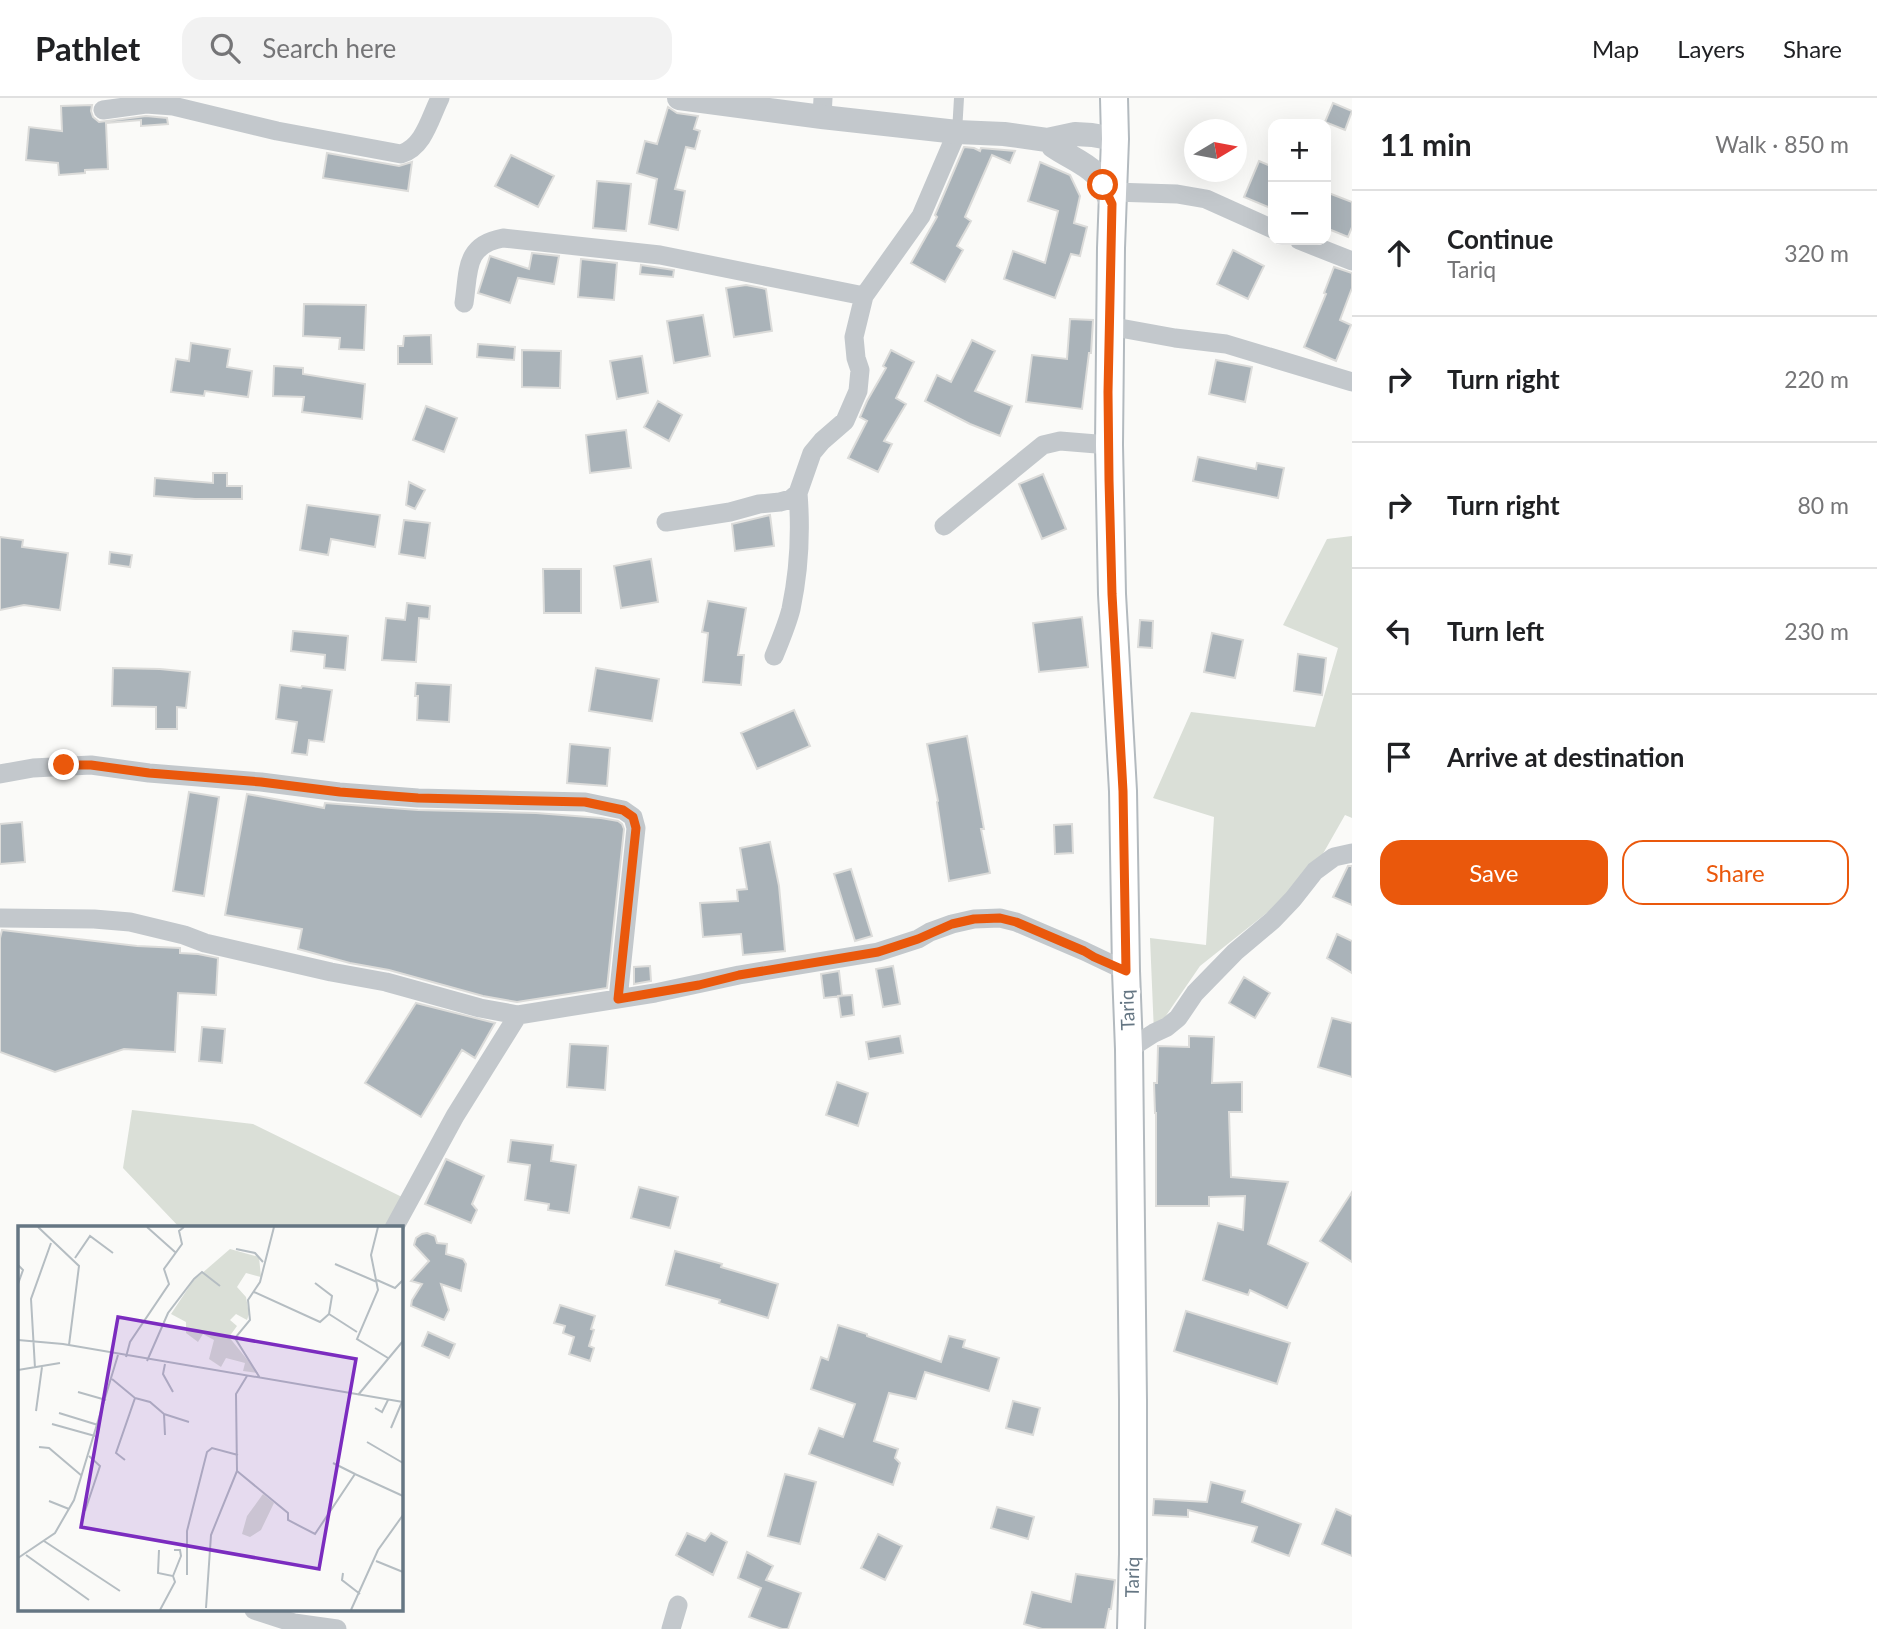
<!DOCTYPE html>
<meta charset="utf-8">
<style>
body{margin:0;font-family:Lato,sans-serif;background:#f2f2f2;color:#202124}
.controls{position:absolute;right:21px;top:21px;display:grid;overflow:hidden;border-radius:14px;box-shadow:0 7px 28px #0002}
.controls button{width:63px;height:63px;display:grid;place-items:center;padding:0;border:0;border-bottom:2px solid #e0e0e0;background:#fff;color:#202124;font:35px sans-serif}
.compass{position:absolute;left:1184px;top:21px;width:63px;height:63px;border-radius:50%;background:#fff;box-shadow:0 7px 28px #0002;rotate:80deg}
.stop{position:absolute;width:21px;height:21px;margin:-16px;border:5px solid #ea580c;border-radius:50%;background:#fff}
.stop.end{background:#ea580c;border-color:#fff;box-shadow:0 2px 7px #0008}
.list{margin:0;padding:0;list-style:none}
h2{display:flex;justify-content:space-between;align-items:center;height:91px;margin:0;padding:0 28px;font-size:30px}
h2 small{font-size:23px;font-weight:400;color:#757577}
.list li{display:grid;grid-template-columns:46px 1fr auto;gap:21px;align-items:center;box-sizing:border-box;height:126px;padding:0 28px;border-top:2px solid #e0e0e0}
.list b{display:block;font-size:26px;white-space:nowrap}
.list p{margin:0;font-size:23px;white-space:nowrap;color:#757577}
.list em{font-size:23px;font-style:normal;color:#757577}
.actions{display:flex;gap:14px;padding:21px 28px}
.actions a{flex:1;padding:16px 0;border:2px solid #ea580c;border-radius:21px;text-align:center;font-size:24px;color:#ea580c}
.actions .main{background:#ea580c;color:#fff}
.icon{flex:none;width:38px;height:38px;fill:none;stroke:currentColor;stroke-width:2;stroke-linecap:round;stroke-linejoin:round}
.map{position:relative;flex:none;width:1352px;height:1531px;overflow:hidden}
header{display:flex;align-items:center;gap:42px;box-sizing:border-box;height:98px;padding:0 35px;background:#fff;border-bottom:2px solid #e0e0e0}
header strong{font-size:33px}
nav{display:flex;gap:38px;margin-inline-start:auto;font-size:24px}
.search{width:490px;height:63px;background:#f2f2f2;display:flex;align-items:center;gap:18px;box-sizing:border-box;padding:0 24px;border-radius:21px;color:#757577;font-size:26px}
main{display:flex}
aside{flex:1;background:#fff}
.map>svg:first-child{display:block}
.green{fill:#dadfd7}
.building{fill:#aab3b9;stroke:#dcdcda;stroke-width:2}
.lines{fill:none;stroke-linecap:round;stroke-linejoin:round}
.secondary-casing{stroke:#b3babf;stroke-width:30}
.service{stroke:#c3c8cc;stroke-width:10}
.minor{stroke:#c3c8cc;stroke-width:19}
.tertiary{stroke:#c3c8cc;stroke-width:24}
.secondary{stroke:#fff;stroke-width:26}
.route{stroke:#ea580c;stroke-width:9}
.labels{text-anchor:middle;stroke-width:7;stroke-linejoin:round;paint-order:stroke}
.street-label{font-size:19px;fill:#657683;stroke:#fff}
.inset-road{fill:none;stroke:#b5bdc2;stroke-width:2}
.view{fill:#7b2cbf;fill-opacity:0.15;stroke:#7b2cbf;stroke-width:3.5}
.inset-edge{fill:none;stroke:#657683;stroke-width:3.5}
</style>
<header>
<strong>Pathlet</strong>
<div class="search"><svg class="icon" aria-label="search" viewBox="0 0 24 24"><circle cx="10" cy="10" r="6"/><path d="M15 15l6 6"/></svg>Search here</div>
<nav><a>Map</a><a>Layers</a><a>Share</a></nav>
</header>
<main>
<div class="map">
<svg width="1352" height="1531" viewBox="0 0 1352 1531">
<rect width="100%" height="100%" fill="#fafaf8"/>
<path class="green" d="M1352 438V720L1345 717 1308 782 1200 868 1154 935 1150 840 1206 847 1214 719 1153 700 1191 614 1315 629 1338 550 1283 527 1327 441Z
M132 1012 253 1026 402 1099 386 1130H180L123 1070Z"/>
<path class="building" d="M1333 5 1352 13 1345 32 1325 24Z
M92 7 91 13 93 19 99 24 146 18 167 20 168 26 141 28V22L106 25 108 71 85 72V75L59 77 58 65 26 62 29 29 62 33 61 8Z
M668 9 677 15 698 18 694 31 700 33 695 51 686 49 675 91 685 93 678 132 649 126 657 81 637 75 645 43 657 46Z
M964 49 974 50 980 53 981 50 1015 53 1010 65 992 57 965 119 971 123 957 148 963 152 945 184 911 165 937 119 935 117Z
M327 55 399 68 412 64 408 93 323 80Z
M511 57 554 78 538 109 495 88Z
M1259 63 1273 69V111L1244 99Z
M1040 64 1070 77 1080 98 1074 125 1087 129 1080 158 1071 156 1055 200 1004 181 1013 153 1045 165 1058 113 1028 103Z
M597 83 631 86 626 133 593 130Z
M1326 94 1352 104V129L1348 139 1326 130Z
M1233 152 1264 168 1248 201 1217 186Z
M532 155 559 158 554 186 518 180 510 205 478 195 490 158 529 171Z
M581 161 617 165 614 202 578 199Z
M641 167 674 172 673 179 640 176Z
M1334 169 1352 175V190L1340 222 1351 227 1336 263 1304 249 1326 196 1324 195Z
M746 187 766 191 772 233 734 239 726 190Z
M304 206 366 207 364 252 339 251 340 240 303 238Z
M703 217 710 258 674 265 667 223Z
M1070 221 1093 222 1091 255H1089L1082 311 1026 304 1032 257 1067 261Z
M431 237 432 266H398V248H403L404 238Z
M972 242 995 253 975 293 1012 308 1000 338 970 326 925 303 937 277 951 284Z
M191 245 230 251 227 269 252 273 248 299 205 293 204 298 171 294 176 261 189 263Z
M478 246 515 249 514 262 477 259Z
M522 252 561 253 560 290 522 289Z
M891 252 914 264 896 300 906 306 884 343 892 346 878 374 848 360 867 323 860 319 867 303 886 270 883 268Z
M642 258 648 295 617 301 610 263Z
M1216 262 1252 269 1245 304 1209 296Z
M274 268 303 270V276L365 286 362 321 302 314 304 299 273 298Z
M658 303 682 317 669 343 644 329Z
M426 308 457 320 444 354 413 342Z
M626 332 631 370 590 375 586 337Z
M1198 359 1256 371 1257 365 1284 370 1278 400 1193 383Z
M213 375H227V388H242V401H195L154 398 155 380 213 385Z
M1043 376 1066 431 1042 441 1019 386Z
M409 384 425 392 415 411 406 407Z
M307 407 380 417 375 449 331 441 328 457 300 452Z
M770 417 774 448 735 453 732 426Z
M404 422 430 425 425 460 399 456Z
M0 439 23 442 22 449 68 455 60 512 24 507 0 512Z
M110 454 132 457 130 469 109 466Z
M651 461 658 504 621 510 614 468Z
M543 471H581V515H544Z
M708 503 746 510 738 557H744L741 587 703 584 708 535 702 534Z
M407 505 430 508 429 521 419 520 416 564 382 562 386 520 405 522Z
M1082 519 1088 569 1039 574 1033 525Z
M1140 522 1153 523 1152 550 1138 549Z
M293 533 348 538 345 572 324 570 325 557 291 553Z
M1212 535 1243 542 1235 580 1204 574Z
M1298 556 1326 560 1322 597 1294 593Z
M113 570 160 571 190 574 186 610 177 609V631H156V609L112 608Z
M596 570 659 581 652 623 589 613Z
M416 585 451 587 449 624 417 622 418 598H415Z
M280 587 301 590 302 588 332 592 324 644 309 642 307 657 292 655 297 624 276 621Z
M794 612 810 648 757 671 741 635Z
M967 638 984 731H981L990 775 949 783 937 704 938 703 927 646Z
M570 646 610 650 607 688 567 685Z
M189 694 219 699 204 798 173 793Z
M247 696 324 710 325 705 418 712 536 715 601 720 618 723 622 726 624 731 607 890 517 904 483 898 389 872 350 865 298 851 302 831 225 817Z
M22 724 25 764 0 766V726Z
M1072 726 1073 755 1055 756 1054 727Z
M770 744 779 788 785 853 743 857 741 836 703 839 700 805 738 803 737 792 747 791 740 750Z
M1348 768H1352V807L1333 799Z
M851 771 872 838 855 843 834 776Z
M2 832 137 848 180 850V855L198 856 218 860 216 897 178 895 175 954 124 951 55 974 0 954V840Z
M1337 836 1352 843V875L1327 860Z
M650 868 651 883 634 886V869Z
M893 868 900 906 883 909 876 871Z
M839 873 842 898 824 900 821 876Z
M1244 879 1270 895 1255 920 1229 905Z
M852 897 854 917 841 919 838 898Z
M416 905 495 925 475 960 462 952 421 1019 365 985Z
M1332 920 1352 925V979L1318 969Z
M202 929 225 931 222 965 199 963Z
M900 938 903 955 869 961 866 944Z
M1189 938 1214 939 1212 985 1242 984V1014H1229L1231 1079 1288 1084 1268 1146 1308 1165 1287 1210 1250 1192 1248 1197 1203 1182 1218 1125 1243 1132 1245 1098 1209 1099V1108H1156V1015H1155L1154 985H1157L1158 948 1189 949Z
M570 946 608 948 605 992 567 989Z
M837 984 868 995 858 1028 826 1017Z
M511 1042 553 1047 551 1063 576 1067 569 1115 548 1112 549 1106 525 1102 530 1067 508 1064Z
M446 1061 484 1078 472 1106 477 1112 471 1125 425 1106Z
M639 1089 678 1099 670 1130 631 1120Z
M1352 1094V1164L1320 1143Z
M427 1135 435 1138 437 1145 447 1146 446 1156 463 1161 466 1166 461 1193 441 1186 449 1212 444 1222 411 1208 412 1202 422 1186 411 1183 429 1163 414 1147 416 1140 422 1136Z
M675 1153 722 1166 721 1169 778 1186 768 1220 719 1205 720 1202 666 1187Z
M560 1207 595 1218 591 1231 594 1232 589 1248 594 1250 590 1263 569 1256 574 1239 563 1235 565 1228 554 1225Z
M1186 1213 1290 1245 1277 1286 1174 1253Z
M838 1227 867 1236V1238L941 1264 949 1238 965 1242 963 1249 999 1260 989 1293 925 1274 916 1301 889 1295 874 1343 898 1351 895 1360 900 1365 893 1387 809 1356 819 1330 843 1339 855 1306 811 1291 821 1259 828 1262Z
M428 1234 455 1246 449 1260 422 1248Z
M1013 1303 1040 1310 1033 1337 1006 1330Z
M785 1376 816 1384 800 1446 768 1438Z
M1211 1384 1245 1393 1242 1404 1301 1426 1289 1458 1252 1444 1257 1429 1188 1412V1419L1153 1417 1154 1401 1207 1404Z
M997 1409 1034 1419 1028 1441 991 1430Z
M1336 1411 1352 1418V1458L1322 1446Z
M687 1435 705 1443 711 1435 727 1444 713 1477 676 1457Z
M878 1436 902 1448 885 1482 861 1470Z
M747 1454 773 1468 766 1482 801 1495 788 1531H782L749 1519 761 1490 738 1480Z
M1076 1476 1115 1482 1111 1511H1109L1105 1531H1042L1024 1526 1032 1494 1071 1504Z"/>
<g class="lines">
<defs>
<path id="secondary" d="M1114 0 1115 41 1111 150 1109 347 1112 496 1123 693 1126 873 1129 951 1133 1302V1456L1131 1531"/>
</defs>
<use href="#secondary" class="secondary-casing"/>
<path class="service" d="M957 34 959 0"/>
<path class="minor" d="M103 12 146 6 173 8 277 33 401 56C424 49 430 20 440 0
M822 19 823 0
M1113 94 1177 96 1206 101 1273 131
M1299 142 1352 163
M464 205C469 173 464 147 503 140L660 157 864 198 921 118 957 34
M1109 228 1175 240 1226 246 1352 284
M666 424 730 414 759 406 780 404 791 401 798 395 812 355 822 343 845 323 858 293 860 272 856 260 854 239 864 198
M944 428 1043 347 1060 343 1109 347
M774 558C780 543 787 527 791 511 799 473 801 433 798 395
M0 676 33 670 91 667 149 675 261 684 339 694 418 700 585 704 623 712 633 719 636 730 618 901
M0 820 94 821 130 824 184 837 205 845 331 874 386 884 480 910 518 917 655 895 739 877 878 854 918 841 930 834 952 826 974 821 1000 820 1016 824 1084 853 1126 873
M1129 951 1154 935 1167 929 1178 920 1195 895 1235 854 1273 822 1293 801 1315 773 1334 759 1352 755
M394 1130 455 1018 518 917
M254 1512 294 1525 337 1531
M671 1531 678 1507"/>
<path class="tertiary" d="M679 0 822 19 957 34 1004 36 1047 42 1075 36 1092 37 1115 41
M1053 48C1067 58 1084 64 1096 76 1103 85 1107 96 1112 106"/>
<use href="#secondary" class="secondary"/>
</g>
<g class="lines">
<path class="route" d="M64 667H91L149 675 261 684 340 694 418 700 585 704 623 712 633 719 636 730 618 901 699 887 739 877 878 854 918 841 952 826 974 821 1000 820 1016 824 1084 853 1094 859 1126 873 1123 693 1112 496 1109 382 1108 294 1112 106 1103 87"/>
</g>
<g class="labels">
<g class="street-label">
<text transform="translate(1127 912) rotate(-92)" y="7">Tariq</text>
<text transform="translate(1132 1479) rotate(-89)" y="7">Tariq</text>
</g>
</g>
<g transform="translate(18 1128)">
<rect width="385" height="385" fill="#fafaf8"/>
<path d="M212 23 241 31 243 51 228 47 219 61 228 71 231 88 229 94 218 88 212 94 219 100 211 111 240 147 225 145 227 137 208 132 203 141 191 133 196 114 185 108 180 116 168 107V96L153 88 175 55ZM245 268 256 277 243 304 232 311 224 308 229 290Z" fill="#dadfd7"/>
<path class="inset-road" d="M20 1 61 40 51 119M129 1 157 26M360 1 353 29 360 64 339 113 370 132M218 23 237 27 245 36M57 32 72 10 95 27M317 38 359 56M0 39 5 44 0 58M359 54 377 62 385 54M236 66 302 96 311 88 314 70 297 57M311 88 339 106M0 114 45 118 385 176M108 131 112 116 151 58 146 43 164 18 161 5 166 1M129 135 150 87 176 53 184 46 202 60M147 138 145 148 155 166M17 142 13 73 33 17M0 144 42 137M242 152 217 112 232 94 230 74 242 56 256 1M94 153 117 172 98 227 107 234M60 166 88 174M340 169 385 115M117 172 132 176 146 188 147 209M357 182 364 186 370 174M18 185 24 141M41 187 80 199M146 188 171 196M34 198 77 210M373 202 384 176M349 216 385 237M21 221 31 222 64 250M315 237 337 248M219 245 270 287V294L297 308 337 248 385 270M31 275 51 283M67 285 82 240 71 230M26 315 102 365M141 324 140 347 155 350 157 356 142 384M8 329 71 374M0 332 37 307 56 274 100 129M358 335 385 346M325 347 324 354 342 368M169 349V305L189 226 194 222 220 229M155 350 163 330 162 324H156M188 382 193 309 219 245 218 168 229 150M333 384 360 324 385 289"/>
<path class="view" d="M100 91 338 133 301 343 63 301Z"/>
<rect width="385" height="385" class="inset-edge"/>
</g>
</svg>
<div class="controls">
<button>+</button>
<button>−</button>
</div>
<svg class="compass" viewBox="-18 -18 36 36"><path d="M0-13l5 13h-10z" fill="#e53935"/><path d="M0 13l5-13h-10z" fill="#757577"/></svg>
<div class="stop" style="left:1103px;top:87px"></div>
<div class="stop end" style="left:64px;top:667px"></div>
</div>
<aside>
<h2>11 min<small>Walk · 850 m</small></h2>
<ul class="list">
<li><svg class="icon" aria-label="ahead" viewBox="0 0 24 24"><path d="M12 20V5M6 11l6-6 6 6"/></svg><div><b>Continue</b><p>Tariq</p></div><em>320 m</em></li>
<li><svg class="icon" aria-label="right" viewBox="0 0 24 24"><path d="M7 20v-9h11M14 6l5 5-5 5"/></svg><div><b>Turn right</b></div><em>220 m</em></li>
<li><svg class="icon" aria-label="right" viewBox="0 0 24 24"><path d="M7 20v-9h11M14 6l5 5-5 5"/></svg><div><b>Turn right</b></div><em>80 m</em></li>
<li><svg class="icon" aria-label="left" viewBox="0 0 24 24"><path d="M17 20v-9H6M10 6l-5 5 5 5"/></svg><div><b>Turn left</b></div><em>230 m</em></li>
<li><svg class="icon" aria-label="arrive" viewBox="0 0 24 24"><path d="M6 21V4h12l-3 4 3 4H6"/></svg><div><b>Arrive at destination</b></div></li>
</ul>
<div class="actions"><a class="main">Save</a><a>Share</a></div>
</aside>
</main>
